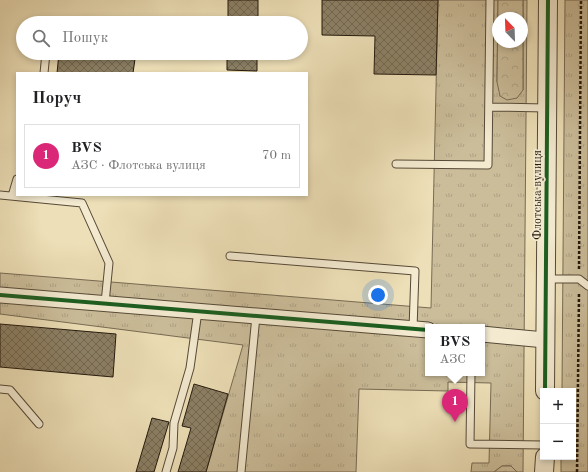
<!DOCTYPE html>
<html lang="uk">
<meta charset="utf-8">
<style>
body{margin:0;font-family:"Old Standard TT",serif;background:#f6f6f6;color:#202124}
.controls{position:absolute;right:12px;bottom:12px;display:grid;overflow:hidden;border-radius:0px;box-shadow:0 2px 6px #0003}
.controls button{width:36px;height:36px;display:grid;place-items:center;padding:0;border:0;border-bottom:1px solid #e0e0e0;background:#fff;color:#202124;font:20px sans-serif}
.compass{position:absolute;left:492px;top:12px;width:36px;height:36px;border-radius:50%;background:#fff;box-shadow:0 2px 6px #0003;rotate:337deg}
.you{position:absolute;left:378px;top:295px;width:14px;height:14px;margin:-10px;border:3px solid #fff;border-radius:50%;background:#1a73e8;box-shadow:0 0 0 6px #1a73e833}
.badge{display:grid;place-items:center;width:26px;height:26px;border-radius:50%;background:#db2777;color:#fff;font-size:13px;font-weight:700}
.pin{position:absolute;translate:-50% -33px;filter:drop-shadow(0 1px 2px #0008)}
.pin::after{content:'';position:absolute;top:21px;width:14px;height:12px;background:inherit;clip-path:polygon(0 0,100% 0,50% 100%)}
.popup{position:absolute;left:425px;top:324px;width:60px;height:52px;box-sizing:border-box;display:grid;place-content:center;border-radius:0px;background:#fff;filter:drop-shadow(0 1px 3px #0005);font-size:13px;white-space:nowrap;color:#757577}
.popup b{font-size:15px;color:#202124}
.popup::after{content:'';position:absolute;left:50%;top:100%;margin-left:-8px;border:8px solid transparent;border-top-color:#fff}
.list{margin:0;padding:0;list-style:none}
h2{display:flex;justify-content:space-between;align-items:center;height:52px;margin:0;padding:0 16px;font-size:17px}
h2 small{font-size:13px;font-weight:400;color:#757577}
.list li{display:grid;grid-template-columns:26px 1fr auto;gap:12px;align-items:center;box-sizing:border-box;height:64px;margin:0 8px 8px;padding:0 8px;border:1px solid #e0e0e0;border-radius:0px}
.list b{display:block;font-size:15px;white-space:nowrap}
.list p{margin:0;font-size:13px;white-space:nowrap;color:#757577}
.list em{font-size:13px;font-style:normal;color:#757577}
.icon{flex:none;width:22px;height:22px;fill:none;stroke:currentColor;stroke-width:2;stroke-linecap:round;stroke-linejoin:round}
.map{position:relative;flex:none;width:588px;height:472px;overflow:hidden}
.search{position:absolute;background:#fff;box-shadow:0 2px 6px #0003;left:16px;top:16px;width:292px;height:44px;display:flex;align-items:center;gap:10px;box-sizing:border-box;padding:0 14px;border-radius:22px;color:#757577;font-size:15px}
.panel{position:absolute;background:#fff;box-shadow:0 2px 6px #0003;left:16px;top:72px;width:292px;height:124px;border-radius:0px}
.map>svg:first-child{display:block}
.grass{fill:url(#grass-tufts);stroke:#776b54;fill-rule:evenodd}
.forest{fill:url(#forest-crowns);stroke:#776b54;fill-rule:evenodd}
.building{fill:url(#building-cross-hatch);stroke:#23190d}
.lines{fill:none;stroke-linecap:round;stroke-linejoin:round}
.service-casing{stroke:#564a38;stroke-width:9}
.minor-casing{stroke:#564a38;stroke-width:17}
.tertiary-casing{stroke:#564a38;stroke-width:20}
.path{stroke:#23190d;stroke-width:2.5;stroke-dasharray:3 2;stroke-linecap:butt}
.service{stroke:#f3ead0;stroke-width:7}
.minor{stroke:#f3ead0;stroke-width:15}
.tertiary{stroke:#f3ead0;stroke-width:18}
.cycleway-casing{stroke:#f3ead0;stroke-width:6}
.cycleway{stroke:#1b5e20;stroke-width:4}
.labels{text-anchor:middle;stroke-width:3.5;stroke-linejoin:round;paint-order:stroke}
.street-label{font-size:12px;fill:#23190d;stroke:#f3ead0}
</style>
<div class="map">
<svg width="588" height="472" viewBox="0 0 588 472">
<defs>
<pattern id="grass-tufts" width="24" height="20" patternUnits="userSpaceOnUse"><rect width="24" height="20" fill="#cbbd9a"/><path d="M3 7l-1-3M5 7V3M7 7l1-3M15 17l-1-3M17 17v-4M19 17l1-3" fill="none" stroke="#aea284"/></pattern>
<pattern id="forest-crowns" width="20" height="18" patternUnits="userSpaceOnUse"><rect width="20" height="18" fill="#cbbd9a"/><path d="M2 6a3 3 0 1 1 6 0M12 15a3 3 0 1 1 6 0" fill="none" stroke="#aea284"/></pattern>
<pattern id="building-cross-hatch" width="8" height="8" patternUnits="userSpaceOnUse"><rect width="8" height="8" fill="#8c8065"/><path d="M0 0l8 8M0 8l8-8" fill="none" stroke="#726852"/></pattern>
</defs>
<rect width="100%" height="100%" fill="#eddfb7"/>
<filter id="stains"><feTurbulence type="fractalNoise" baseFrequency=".005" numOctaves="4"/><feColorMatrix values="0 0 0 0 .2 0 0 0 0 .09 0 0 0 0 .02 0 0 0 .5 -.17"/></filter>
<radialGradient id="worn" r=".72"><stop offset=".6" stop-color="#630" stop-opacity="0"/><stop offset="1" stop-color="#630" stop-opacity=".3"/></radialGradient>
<path class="grass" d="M438 0H498L497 82 523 90V0H527L523 472H517L511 466H502L494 472H471L472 463H489L491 383 448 382V391L359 389 356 472H206L243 345 0 314V273L431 308ZM428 327H482V373H428Z
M565 0H588V472H561V457H573V391H562Z"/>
<path class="forest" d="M498 0H523V90L517 98 507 100 500 96 497 82ZM498 18H522V42H498Z
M502 466H511L517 472H494Z"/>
<path class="building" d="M228 0H258V23H228Z
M322 0H438L436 75 374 74 375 36 322 35Z
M59 53 135 59 133 73H57Z
M227 53H257V71L227 70Z
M0 324 116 334 113 377 0 367Z
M194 384 228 394 206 472H178L191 428 182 426Z
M152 418 169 422 154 472H136Z"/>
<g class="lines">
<defs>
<path id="service" d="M44 73 46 53
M489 107 546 108
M396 164 488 165 490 0
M0 195 82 203 109 263 105 303
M12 196 17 179
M230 256 415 271 413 329
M546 279H579L588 286
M471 373 470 444 543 445
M0 389 10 390 39 424
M166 472 173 448 174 423 190 368 198 311
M241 472 256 316"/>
<path id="minor" d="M0 295 428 330
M482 334 545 340"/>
<path id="tertiary" d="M545 391 548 0
M544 472 545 457"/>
</defs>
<use href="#service" class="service-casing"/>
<use href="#minor" class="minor-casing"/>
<use href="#tertiary" class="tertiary-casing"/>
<path class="path" d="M579 269 581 0
M577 472 579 292"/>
<use href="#service" class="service"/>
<use href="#minor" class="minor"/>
<use href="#tertiary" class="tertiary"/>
<defs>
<path id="cycleway" d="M0 295 428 330
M545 391 548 0"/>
</defs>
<use href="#cycleway" class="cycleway-casing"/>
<use href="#cycleway" class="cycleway"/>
</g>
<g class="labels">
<g class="street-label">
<text transform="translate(537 195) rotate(-90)" y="4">Флотська вулиця</text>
</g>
</g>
<rect width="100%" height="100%" filter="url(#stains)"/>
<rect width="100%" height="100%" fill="url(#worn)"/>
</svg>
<div class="controls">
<button>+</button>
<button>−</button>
</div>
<svg class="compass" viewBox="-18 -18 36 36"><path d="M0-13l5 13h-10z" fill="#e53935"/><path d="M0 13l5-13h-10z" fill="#757577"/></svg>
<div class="you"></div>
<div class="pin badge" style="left:455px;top:422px">1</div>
<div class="popup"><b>BVS</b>АЗС</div>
<div class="search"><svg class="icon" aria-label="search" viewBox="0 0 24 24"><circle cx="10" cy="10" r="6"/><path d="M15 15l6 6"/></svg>Пошук</div>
<section class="panel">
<h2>Поруч<small></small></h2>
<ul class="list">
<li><span class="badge">1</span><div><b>BVS</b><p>АЗС · Флотська вулиця</p></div><em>70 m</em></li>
</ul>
</section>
</div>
